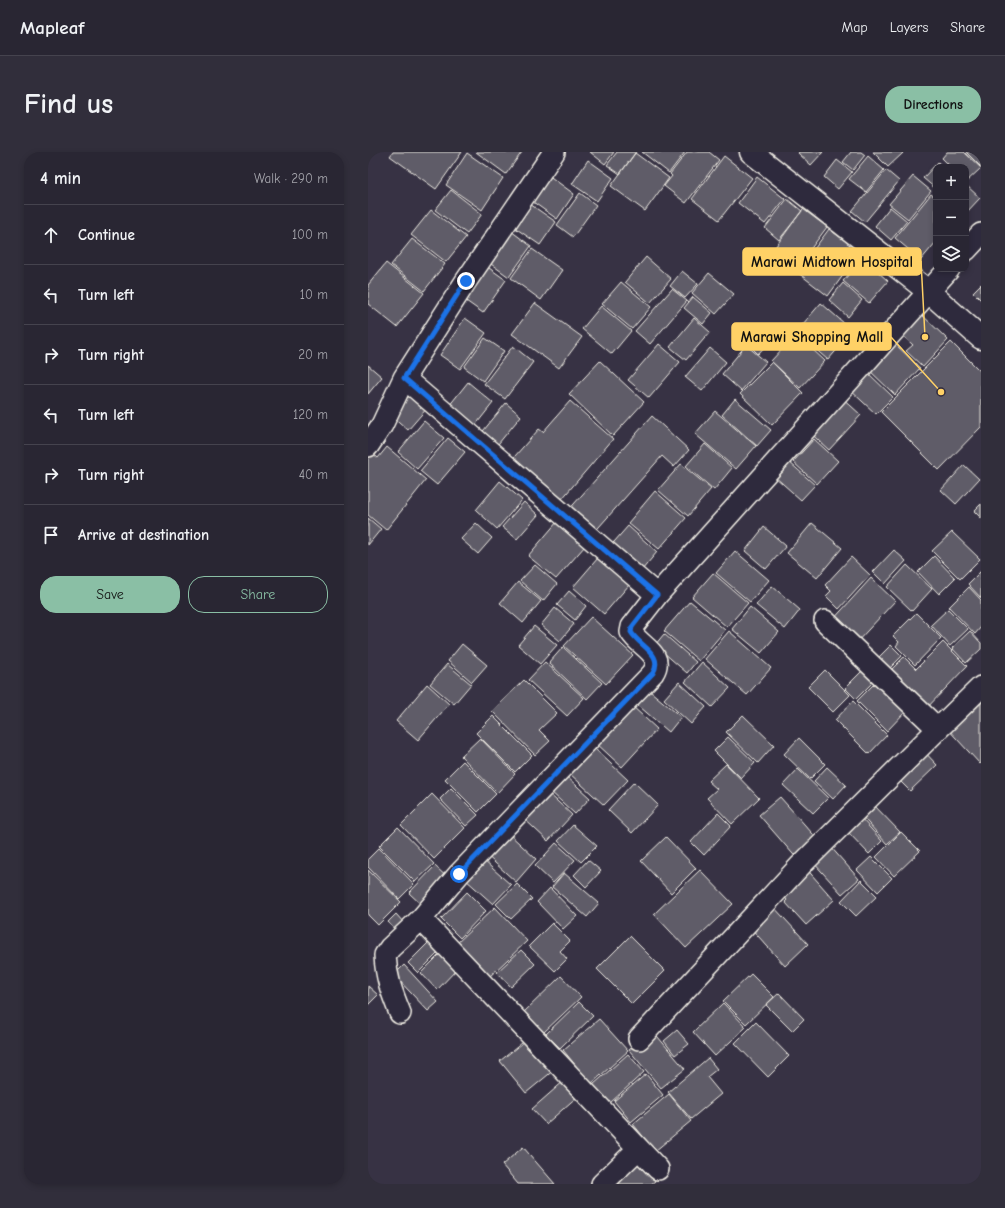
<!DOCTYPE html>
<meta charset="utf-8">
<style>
body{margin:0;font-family:"Comic Neue",sans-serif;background:#312e3b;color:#f1f3f6}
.controls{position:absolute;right:12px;top:12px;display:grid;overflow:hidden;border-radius:8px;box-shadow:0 2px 6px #0003}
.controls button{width:36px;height:36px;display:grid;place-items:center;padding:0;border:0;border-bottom:1px solid #45434e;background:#292633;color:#f1f3f6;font:20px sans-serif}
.stop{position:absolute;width:12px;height:12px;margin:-9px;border:3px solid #1a73e8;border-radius:50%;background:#fff}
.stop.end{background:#1a73e8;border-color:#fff;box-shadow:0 1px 4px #0008}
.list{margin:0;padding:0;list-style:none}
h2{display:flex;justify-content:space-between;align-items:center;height:52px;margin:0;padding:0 16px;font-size:17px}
h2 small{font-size:13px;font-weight:400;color:#a5a5ac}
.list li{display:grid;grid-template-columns:26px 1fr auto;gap:12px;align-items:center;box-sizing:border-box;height:60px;padding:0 16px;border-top:1px solid #45434e}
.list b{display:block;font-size:15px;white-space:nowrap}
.list em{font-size:13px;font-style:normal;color:#a5a5ac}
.actions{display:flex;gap:8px;padding:12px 16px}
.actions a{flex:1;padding:9px 0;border:1px solid #8abfa5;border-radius:16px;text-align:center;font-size:14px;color:#8abfa5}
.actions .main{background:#8abfa5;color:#111}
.icon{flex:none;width:22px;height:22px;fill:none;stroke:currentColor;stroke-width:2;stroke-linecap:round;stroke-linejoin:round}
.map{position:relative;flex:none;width:613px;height:1032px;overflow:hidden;border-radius:16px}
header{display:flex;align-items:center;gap:24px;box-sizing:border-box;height:56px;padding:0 20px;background:#292633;border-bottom:1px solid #45434e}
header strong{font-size:19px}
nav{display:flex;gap:22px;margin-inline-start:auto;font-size:14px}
.intro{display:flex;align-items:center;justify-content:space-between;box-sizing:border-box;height:96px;padding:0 24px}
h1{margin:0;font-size:28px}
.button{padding:10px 18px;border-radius:16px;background:#8abfa5;color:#111;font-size:14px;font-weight:700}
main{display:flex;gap:24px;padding:0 24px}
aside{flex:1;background:#292633;border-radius:16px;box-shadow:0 2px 6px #0003}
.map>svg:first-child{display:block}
.building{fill:#5f5c67;stroke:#f4f1e8}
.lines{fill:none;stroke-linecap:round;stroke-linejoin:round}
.minor-casing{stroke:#f4f1e8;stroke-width:24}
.highway-casing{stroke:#f4f1e8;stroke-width:25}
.minor{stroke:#2f2a3d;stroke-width:21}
.highway{stroke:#2f2a3d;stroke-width:22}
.route{stroke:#1a73e8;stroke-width:5}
.leader{fill:none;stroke:#ffd166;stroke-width:1.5}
.callout-dot{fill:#ffd166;stroke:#2f2a3d;stroke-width:1.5}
.callout{fill:#ffd166;stroke:#ffd166;stroke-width:1.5}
.callout-label{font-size:15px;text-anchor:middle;font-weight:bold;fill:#111}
</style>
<header>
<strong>Mapleaf</strong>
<nav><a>Map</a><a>Layers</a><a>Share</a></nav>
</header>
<div class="intro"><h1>Find us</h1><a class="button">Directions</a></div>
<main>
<aside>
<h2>4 min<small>Walk · 290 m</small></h2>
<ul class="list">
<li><svg class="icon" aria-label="ahead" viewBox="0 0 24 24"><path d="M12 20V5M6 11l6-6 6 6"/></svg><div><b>Continue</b></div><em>100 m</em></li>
<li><svg class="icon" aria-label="left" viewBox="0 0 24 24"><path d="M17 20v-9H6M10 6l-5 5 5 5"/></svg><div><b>Turn left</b></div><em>10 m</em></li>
<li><svg class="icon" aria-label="right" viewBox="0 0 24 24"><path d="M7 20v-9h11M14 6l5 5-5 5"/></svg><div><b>Turn right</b></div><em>20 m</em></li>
<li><svg class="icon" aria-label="left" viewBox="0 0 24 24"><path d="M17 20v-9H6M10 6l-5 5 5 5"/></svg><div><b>Turn left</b></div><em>120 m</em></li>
<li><svg class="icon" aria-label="right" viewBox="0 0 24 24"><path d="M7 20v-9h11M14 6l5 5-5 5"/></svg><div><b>Turn right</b></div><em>40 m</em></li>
<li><svg class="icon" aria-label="arrive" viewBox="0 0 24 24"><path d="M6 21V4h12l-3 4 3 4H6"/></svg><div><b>Arrive at destination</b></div></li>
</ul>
<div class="actions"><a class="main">Save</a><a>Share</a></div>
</aside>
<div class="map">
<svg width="613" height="1032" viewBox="0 0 613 1032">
<rect width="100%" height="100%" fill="#373244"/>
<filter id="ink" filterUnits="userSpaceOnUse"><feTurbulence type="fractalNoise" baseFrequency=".025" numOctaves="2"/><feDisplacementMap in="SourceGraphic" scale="8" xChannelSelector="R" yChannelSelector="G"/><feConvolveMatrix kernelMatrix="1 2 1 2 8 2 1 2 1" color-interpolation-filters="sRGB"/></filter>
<g filter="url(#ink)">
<path class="building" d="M25 0H94L68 37 22 4Z
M108 0H154L138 22Z
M222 0H246L237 12Z
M249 0H268L252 22 239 13Z
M274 0H317L301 21Z
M319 0H341L351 8 318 51 296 34 304 24 302 22Z
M431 0H455L443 13 430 1Z
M483 0H493L497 3 485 18 475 10Z
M505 0H534L535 1 520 15Z
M579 0H596L613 16 598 30V15H583L574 6Z
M598 0H613V15Z
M99 1 135 26 114 58 78 33Z
M267 1 301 26 277 59 243 34Z
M356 4 384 26 351 68 324 47Z
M500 4 516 18 498 40 481 27Z
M220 8 245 26 229 49 204 32Z
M469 8 484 20 470 37 456 25Z
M570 10 575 15H568V37L555 26Z
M518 18 531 29 497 70 484 59Z
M176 20 206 42 189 67 158 45Z
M545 24 563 39 540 67 521 52Z
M389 25 417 47 397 72 370 51Z
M598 33 612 46 598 61Z
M83 38 114 62 99 82 67 58Z
M212 41 228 53 205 85 189 73Z
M563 42 568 46V90L553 108 527 86Z
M419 47 434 59 411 88 397 76Z
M156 48 188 70 172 93 140 71Z
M522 55 539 69 523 88 507 74Z
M435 57 459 75 424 122 400 105Z
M63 58 98 85 78 110 43 83Z
M139 76 163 94 141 125 116 107Z
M461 77 492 100 460 144 429 120Z
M44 87 77 112 56 139 23 113Z
M164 97 194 118 173 148 143 126Z
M278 105 303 127 282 151 257 130Z
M495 106 520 129 501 151 475 129Z
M18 111 56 141 29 175 0 152V133Z
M114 111 138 128 115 161 91 144Z
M314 119 330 132 317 146 302 134Z
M341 121 366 142 348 162 324 141Z
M253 130 283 155 264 177 234 152Z
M475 131 494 148 480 165 461 148Z
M613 132V148L605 140Z
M304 137 319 149 282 192 267 179Z
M325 145 344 161 335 172 316 156Z
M167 151 214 185 191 216 144 182Z
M453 151 485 179 460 208 428 180Z
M233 154 263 179 244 202 214 177Z
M549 158 580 188 555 215 538 199 545 193 530 179Z
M97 166 118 181 92 217 72 203Z
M326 166 342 180 318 208 302 195Z
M387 178 400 191 390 202 377 189Z
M428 182 457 209 432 236 403 209Z
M117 186 136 199 115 229 96 215Z
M523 188 552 216 527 243 498 215Z
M583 190 613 220V275L571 318 513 260Z
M291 192 312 210 281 246 260 228Z
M378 193 398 210 373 239 354 222Z
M145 194 165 210 137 247 116 232Z
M342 196 358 210 334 239 317 225Z
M232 209 276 250 245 284 201 242Z
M404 210 435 241 404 273 372 242Z
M0 213 14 225 0 242Z
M498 219 525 245 508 262 481 237Z
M100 230 125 251 102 280 77 259Z
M41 239 60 255 40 278 22 262Z
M471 243 493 263 461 298 439 278Z
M367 247 403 278 389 294 354 263Z
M202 249 245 287 187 355 139 313 171 277 175 280Z
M138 251 153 264 126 297 111 284Z
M347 259 388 294 368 317 327 282Z
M284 264 321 298 306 315 294 304 223 384 198 361Z
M56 269 76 286 49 317 30 300Z
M80 286 97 300 69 333 52 319Z
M446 287 470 309 449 332 425 310Z
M337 292 364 316 346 338 318 314Z
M19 295 58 328 18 378 0 363V301L2 299 10 306Z
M420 309 447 333 433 348 406 324Z
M313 312 343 337 320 364 290 338Z
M596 313 611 327 588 352 573 338Z
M132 329 154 348 129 377 108 358Z
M287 339 318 366 291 397 260 371Z
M156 350 170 363 149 387 134 375Z
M613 352V366L606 359Z
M0 366 13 377 0 393Z
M189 370 217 394 188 427 160 404Z
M108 371 124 386 110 402 93 387Z
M444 371 474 396 449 426 419 401Z
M260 374 289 400 269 424 239 398Z
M396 375 418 394 398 417 377 399Z
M584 380 612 407 592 427 564 399Z
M526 398 538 409 517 432 505 420Z
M367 399 401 428 382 450 348 421Z
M566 404 587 426 571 442 550 420Z
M483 405 502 423 471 457 458 444 463 439 457 433Z
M230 406 261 433 236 462 205 435Z
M167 413 189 432 175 449 152 429Z
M539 413 564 437 544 459 519 435Z
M613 419V446L600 432Z
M345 421 380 451 359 475 324 445Z
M503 426 527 449 487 492 463 470Z
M150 430 173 449 155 471 132 451Z
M404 434 432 458 417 477 388 453Z
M601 435 613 448V475L607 482 581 455Z
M201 439 218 454 207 468 189 453Z
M322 449 357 478 331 509 296 479Z
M382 455 411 480 393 501 364 477Z
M187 456 206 472 192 489 173 473Z
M580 457 600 477 582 494 563 473Z
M548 461 573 486 547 513 528 494 531 490 525 484Z
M223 465 265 503 238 532 196 494Z
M166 474 189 493 172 512 150 493Z
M361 479 403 516 379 543 337 507Z
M602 479 613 491V497L598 511 584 496Z
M296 482 328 510 319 521 287 493Z
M575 490 599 514 555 560 518 523 536 505 548 517Z
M94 492 119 513 104 530 80 509Z
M523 493 534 504 517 521 506 510Z
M195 495 234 531 219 547 181 511Z
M177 510 216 546 199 564 160 528Z
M334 510 362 536 344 555 317 530Z
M79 512 103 532 86 552 62 532Z
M500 513 511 524 488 547 477 536Z
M457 518 482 543 465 560 440 535Z
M156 528 189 561 171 578 182 589 167 603 124 559Z
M509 529 538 559 519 579 489 549Z
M311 530 338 555 323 572 296 547Z
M59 532 81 552 50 588 28 569Z
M276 534 313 565 301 580 264 548Z
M613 542V611L612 612 577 574Z
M485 549 519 583 501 602 467 568Z
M263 553 289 577 254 615 228 591Z
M375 563 406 593 390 611 358 580Z
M125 564 164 603 147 620 108 581Z
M360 585 387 611 373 626 346 599Z
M112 586 147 622 129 641 93 604Z
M431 586 457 612 442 627 416 602Z
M225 595 260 628 236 653 201 621Z
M552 595 569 613 542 639 525 622Z
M95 609 128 642 110 660 77 627Z
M358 612 391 646 364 672 339 646 349 637 340 629Z
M459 615 478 633 465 647 446 629Z
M430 617 460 646 445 661 415 633Z
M197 623 222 646 207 662 182 639Z
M266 630 290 653 264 681 240 658Z
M83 636 110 663 98 674 72 647Z
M176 637 204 663 180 689 152 663Z
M64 642 97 676 66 707 33 673Z
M412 645 452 690 431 709 391 663Z
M503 650 532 680 519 692 491 661Z
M350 661 363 674 336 703 323 690Z
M492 665 514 689 501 702 478 678Z
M205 673 229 694 213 710 190 689Z
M30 675 66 712 47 730 11 694Z
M137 678 168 707 148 730 116 701Z
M533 680 552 699 526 724 508 705Z
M298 685 328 716 303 741 273 709Z
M188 691 207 708 185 731 167 714Z
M461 693 491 727 474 742 444 709Z
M11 696 46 732 31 747 0 715V707Z
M503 705 524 726 510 740 489 718Z
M115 708 143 733 125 752 97 727Z
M220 708 233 719 218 735 206 723Z
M67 714 83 729 57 756 41 741Z
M436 714 466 748 438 773 417 750 419 748 413 741Z
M0 718 33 750 10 773 0 763Z
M332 718 365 752 318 796 286 762Z
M196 721 231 751 219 765 184 735Z
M493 728 509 744 488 764 473 749Z
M149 732 164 747 143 767 128 752Z
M182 736 209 764 195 777 169 750Z
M99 740 118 759 92 786 73 767Z
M404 753 440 792 417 814 381 774Z
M127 755 159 789 120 826 88 792Z
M28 762 36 771 28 779 20 770Z
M184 771 202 789 192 799 199 807 187 819 161 794Z
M262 784 297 819 264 852 229 817Z
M65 786 75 796 50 821 40 811Z
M153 798 167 812 143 835 129 820Z
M74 800 90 816 69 838 53 821Z
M36 813 70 850 60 859 26 823Z
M383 822 406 845 378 872 355 849Z
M193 824 213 845 175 881 155 861Z
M0 834 10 843 0 853Z
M411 841 436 867 424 879 398 853Z
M211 850 225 864 192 896 178 882Z
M355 851 378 875 347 904 325 880Z
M231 867 260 899 223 932 195 898Z
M388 870 421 904 400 925 367 891Z
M284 878 317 917 293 936 261 898Z
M309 878 321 892 307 903 296 889Z
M160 886 186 918 158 941 132 909Z
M260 902 276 920 242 951 225 933Z
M340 906 349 917 339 925 353 942 323 967 300 940Z
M278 922 295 943 263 970 246 949Z
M197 928 211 943 178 972 164 957Z
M301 942 323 969 287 999 265 972Z
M155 995 187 1032H150L134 1013Z
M266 1007 287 1029 283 1032H240Z"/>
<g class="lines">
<defs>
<path id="minor" d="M598 98 613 82
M36 226 289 443 581 117
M0 294 14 273 36 226 98 129 186 0
M457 469 570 577
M53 767 290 1017
M32 861C24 841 18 826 17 803L22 796 53 767 91 722 285 521C297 502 272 495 263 480L264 475 289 443
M271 887 433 713 570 577 613 535
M234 1032 270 997"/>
<path id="highway" d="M383 0 560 139 613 186"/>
</defs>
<use href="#minor" class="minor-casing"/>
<use href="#highway" class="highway-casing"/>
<use href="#minor" class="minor"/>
<use href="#highway" class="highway"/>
</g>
</g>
<g class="lines" filter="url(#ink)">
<path class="route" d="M91 722 285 521C296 502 272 495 263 480L264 475 289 443 36 226 98 129"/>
</g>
<path class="leader" d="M557 185L553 109M573 240L523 185"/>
<g class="callout-dot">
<circle cx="557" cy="185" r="4"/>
<circle cx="573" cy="240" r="4"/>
</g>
<g class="callout">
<rect x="375" y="96" width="178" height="27" rx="4"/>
<rect x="364" y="171" width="159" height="27" rx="4"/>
</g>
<g class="callout-label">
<text x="464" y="115">Marawi Midtown Hospital</text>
<text x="444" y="190">Marawi Shopping Mall</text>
</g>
</svg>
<div class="controls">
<button>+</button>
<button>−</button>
<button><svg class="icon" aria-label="layers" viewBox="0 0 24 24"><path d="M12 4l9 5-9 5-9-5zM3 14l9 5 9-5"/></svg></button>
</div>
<div class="stop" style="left:91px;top:722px"></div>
<div class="stop end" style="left:98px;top:129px"></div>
</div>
</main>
